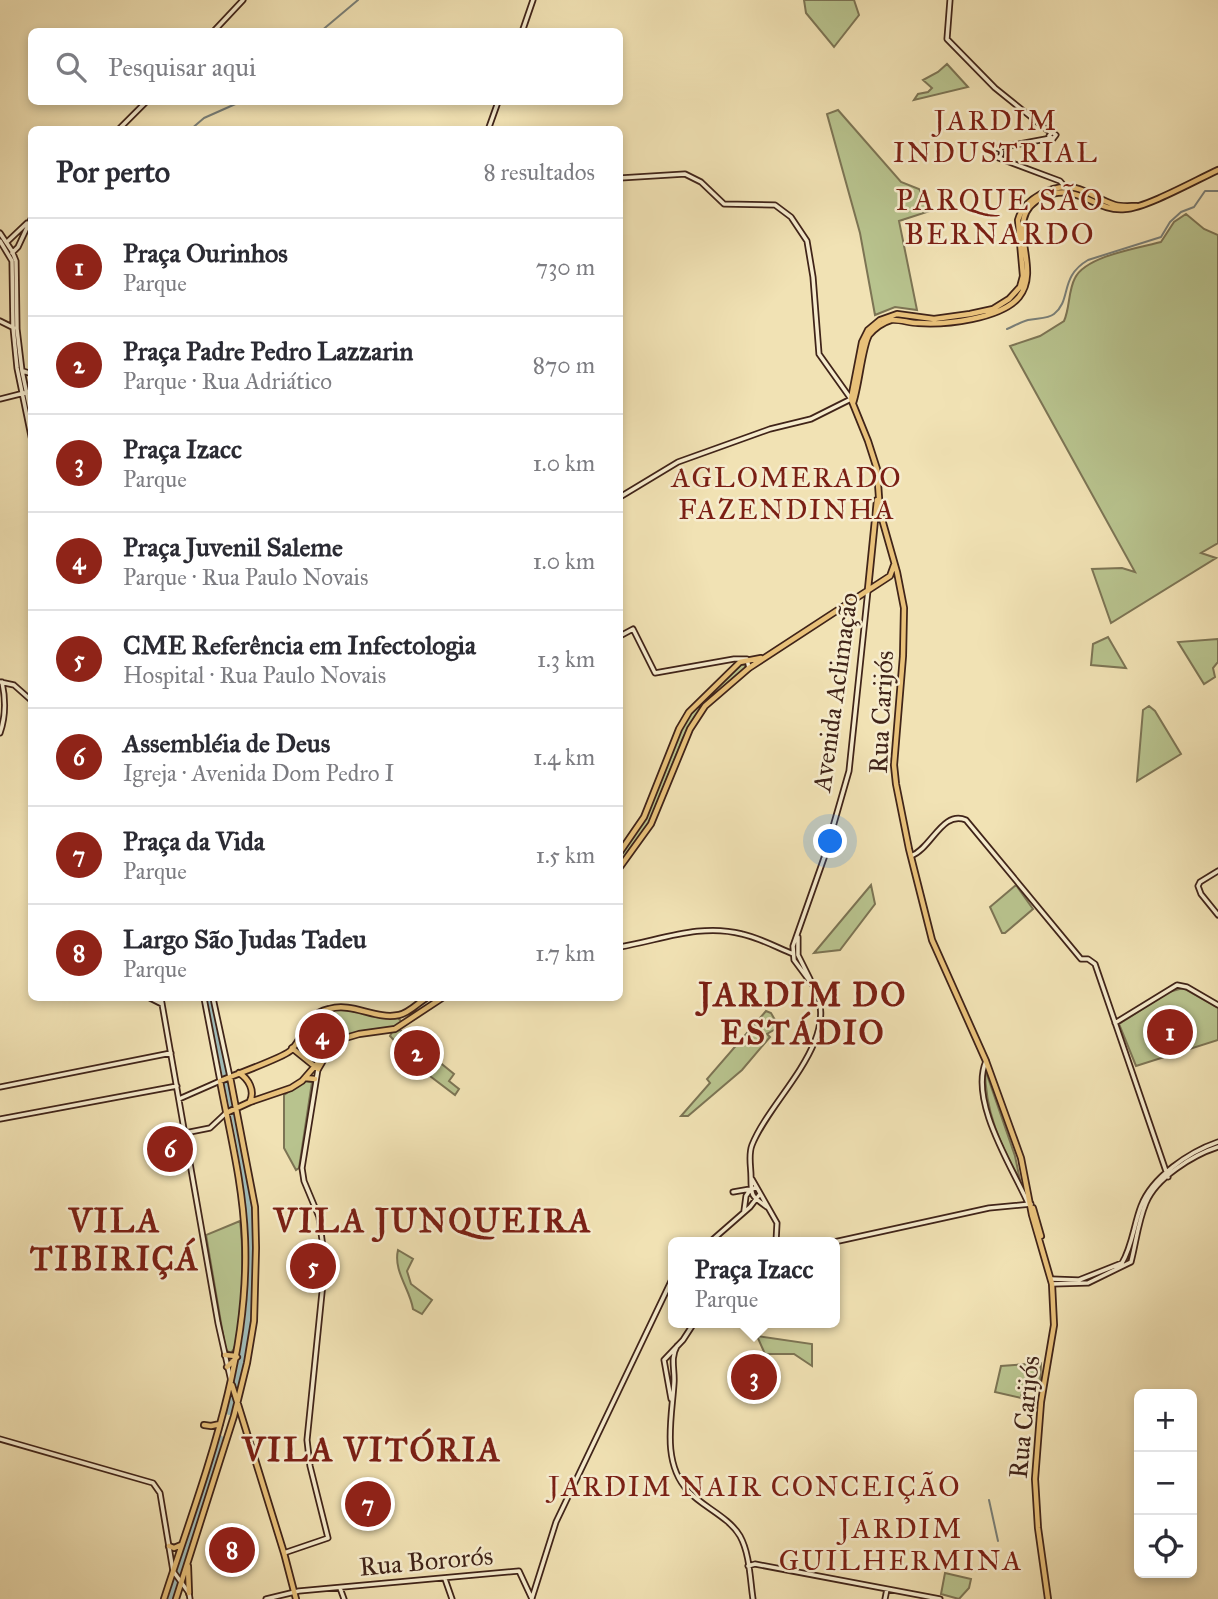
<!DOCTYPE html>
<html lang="pt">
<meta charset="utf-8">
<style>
body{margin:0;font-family:"IM FELL Great Primer",serif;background:#f2f2f3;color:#2b2b33}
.controls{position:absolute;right:21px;bottom:21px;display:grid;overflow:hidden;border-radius:10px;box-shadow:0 4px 10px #0003}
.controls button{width:63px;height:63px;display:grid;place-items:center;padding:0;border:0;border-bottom:2px solid #e1e1e2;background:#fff;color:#2b2b33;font:35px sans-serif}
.you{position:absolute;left:831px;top:842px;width:24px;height:24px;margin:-18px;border:5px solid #fff;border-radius:50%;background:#1a73e8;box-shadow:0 0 0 10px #1a73e833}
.badge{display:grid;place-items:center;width:46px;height:46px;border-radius:50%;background:#8f2418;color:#fff;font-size:23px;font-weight:700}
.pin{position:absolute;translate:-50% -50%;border:4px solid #fff;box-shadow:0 2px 7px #0006}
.popup{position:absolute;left:668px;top:1237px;width:172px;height:91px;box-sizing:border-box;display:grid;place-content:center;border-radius:10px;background:#fff;filter:drop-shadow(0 2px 5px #0005);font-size:23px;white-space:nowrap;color:#7c7c81}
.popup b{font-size:26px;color:#2b2b33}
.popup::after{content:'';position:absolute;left:50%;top:100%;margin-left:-14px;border:14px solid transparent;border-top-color:#fff}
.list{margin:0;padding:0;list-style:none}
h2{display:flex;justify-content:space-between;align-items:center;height:91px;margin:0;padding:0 28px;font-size:30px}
h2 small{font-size:23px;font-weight:400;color:#7c7c81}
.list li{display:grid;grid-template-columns:46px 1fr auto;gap:21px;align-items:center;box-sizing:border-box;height:98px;padding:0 28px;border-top:2px solid #e1e1e2}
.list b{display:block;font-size:26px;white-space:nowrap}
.list p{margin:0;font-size:23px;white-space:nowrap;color:#7c7c81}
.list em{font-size:23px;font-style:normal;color:#7c7c81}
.icon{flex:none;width:38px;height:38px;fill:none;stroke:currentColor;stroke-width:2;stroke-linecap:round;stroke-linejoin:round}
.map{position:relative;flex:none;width:1218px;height:1599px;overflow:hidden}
.search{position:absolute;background:#fff;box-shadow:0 4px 10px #0003;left:28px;top:28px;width:595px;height:77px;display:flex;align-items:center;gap:18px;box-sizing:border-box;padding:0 24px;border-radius:10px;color:#7c7c81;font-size:26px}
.panel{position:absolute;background:#fff;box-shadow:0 4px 10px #0003;left:28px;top:126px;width:595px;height:875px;border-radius:10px}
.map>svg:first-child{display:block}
.green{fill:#b8c38e;stroke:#7c7454;stroke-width:2}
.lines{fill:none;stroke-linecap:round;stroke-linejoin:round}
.stream{stroke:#797f78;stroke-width:2}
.river{stroke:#9fbbb8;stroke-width:6}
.secondary-casing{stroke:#402419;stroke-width:7}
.primary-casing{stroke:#402419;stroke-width:8}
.secondary{stroke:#f6ecce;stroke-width:3.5}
.primary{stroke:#e8c17a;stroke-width:4.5}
.labels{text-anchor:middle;stroke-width:5;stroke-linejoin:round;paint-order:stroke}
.street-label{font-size:26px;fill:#402419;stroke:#f6ecce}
.neighbourhood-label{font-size:28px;letter-spacing:2px;fill:#7a1f14;stroke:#f6ecce}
.quarter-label{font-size:30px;letter-spacing:2px;fill:#7a1f14;stroke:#f6ecce}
.district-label{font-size:33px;font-weight:bold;letter-spacing:2px;fill:#7a1f14;stroke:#f6ecce}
</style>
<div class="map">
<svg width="1218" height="1599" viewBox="0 0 1218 1599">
<rect width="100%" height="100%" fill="#f1e2b4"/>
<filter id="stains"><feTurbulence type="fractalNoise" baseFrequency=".00286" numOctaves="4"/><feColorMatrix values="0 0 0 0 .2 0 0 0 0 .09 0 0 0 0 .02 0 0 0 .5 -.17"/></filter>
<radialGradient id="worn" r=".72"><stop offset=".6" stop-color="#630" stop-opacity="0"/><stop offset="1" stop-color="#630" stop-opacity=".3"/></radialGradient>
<path class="green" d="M804 0H854L859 15 834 47 806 13Z
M947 64 968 87 914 100 918 94 928 92 932 88 923 80 938 72Z
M838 110 901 182 919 189 933 210 899 221 917 310 895 307 875 315 860 233 827 114Z
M1186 214 1204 229 1218 235V543L1201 553 1216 558 1111 623 1092 569 1122 568 1135 572 1010 346 1040 336 1064 321C1070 308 1068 291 1075 278 1086 256 1138 248 1161 242L1174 222Z
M1108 637 1126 668 1091 665 1093 644Z
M1218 639V662L1213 668 1215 677 1204 684 1178 642Z
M742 664 745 665V669L704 705 695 716 683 738 649 823 620 864C619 847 638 833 645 818 662 784 669 744 691 713 702 696 726 677 742 664Z
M1149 706 1155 711 1181 754 1137 781 1143 710Z
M871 885 875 904 840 950 814 953Z
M1016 885 1033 909 1005 933H1002L990 907Z
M1183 988 1218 1008V1040L1136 1066 1119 1024 1169 992Z
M338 1009 398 1018 402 1022C392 1029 383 1029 370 1030 345 1032 331 1044 315 1063L295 1047 316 1018Z
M766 1011 771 1013 779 1027 767 1034 770 1037 742 1070 688 1116H681L710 1083 707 1079Z
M400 1030 454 1074 449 1081 459 1089 455 1095 422 1070 390 1036 392 1032Z
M985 1069 1015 1156 1020 1180C1000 1145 985 1111 985 1069Z
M304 1081 312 1082 299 1168 296 1170 284 1148V1095Z
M240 1221C243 1243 245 1339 231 1353L227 1351 225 1346 206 1235Z
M398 1250 413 1259 407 1271 411 1284 432 1300 422 1314 413 1309C410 1289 393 1271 398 1250Z
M757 1336 812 1344V1366L794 1354H765Z
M768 1361 773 1382 759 1396 748 1389 738 1387 736 1366Z
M1041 1363 1040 1388 1030 1387 1023 1389 1021 1398 995 1392 1001 1366Z
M945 1573 971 1579 969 1588 959 1599 941 1594Z"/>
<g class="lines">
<path class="stream" d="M320 32 358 0
M190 130 204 118 240 102
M1007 329C1014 326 1021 322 1028 320 1036 318 1048 319 1054 314 1072 300 1059 277 1088 260L1161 237 1170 222 1181 212 1194 207 1205 191H1218
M989 1500 998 1541"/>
<path class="river" d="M209 998C224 1073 247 1156 251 1233 254 1294 246 1355 229 1412
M171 1599 220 1438"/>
<defs>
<path id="secondary" d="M950 0 947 39 995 88 1051 133
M213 32 243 0
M522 32 533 0
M118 130 146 102
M488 130 498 102
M1052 132 1056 135 1053 139 1049 136Z
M998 148 1051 138
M992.5 153a4.5 4.5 0 1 1 9 0a4.5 4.5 0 1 1-9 0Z
M996 157 1060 181 1066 188
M620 178 685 174 701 182 724 204 775 205 791 217 807 241 813 277 819 354 851 399 811 419 770 429 678 462 620 497
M0 233 12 251 16 261 17 329 22 371 32 418
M0 241 12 261 13 327 17 368 32 441
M7 242 27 223
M12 253 18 247 31 219
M0 321 14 328
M23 371 32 374
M0 399 32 391
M620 636 633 629 655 673 734 659H747L749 668
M0 682 14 685 32 701
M0 733C6 716 6 701 2 682
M911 856C932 848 942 810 966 820L1081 959H1088L1095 964 1168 1177
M1218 871 1200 882 1198 886 1201 894 1218 915
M798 937V955L810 979
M620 947C661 940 700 923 742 934 760 938 776 947 793 954
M814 987 794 960 793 946 824 858 849 771 868 590
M150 998 162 1004
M161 998 218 1323 231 1381
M213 998 230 1077
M1115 1023 1177 985 1187 987 1218 1005
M986 1061C969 1101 1012 1167 1028 1203
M0 1087 171 1053
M179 1099 220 1081 204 998
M0 1119 177 1086
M185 1133 210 1128 226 1113
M752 1179 777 1223 776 1242
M733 1192 756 1188
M767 1207C751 1196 751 1196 751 1177 751 1166 748 1155 752 1145 771 1097 843 1040 814 986
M744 1211 746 1196 750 1190
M710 1242 750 1207 760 1194
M834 1242 989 1208 1031 1204
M1051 1279 1079 1280 1122 1263C1132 1247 1134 1224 1141 1206 1152 1177 1189 1152 1218 1142
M1052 1284 1088 1283 1131 1262C1136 1243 1138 1222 1146 1203 1156 1178 1193 1155 1218 1147
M677 1346C670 1359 675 1369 674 1383 672 1417 661 1462 688 1491 703 1507 729 1517 740 1536 750 1554 750 1580 753 1599
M671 1399 664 1360 683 1340 694 1323
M0 1439 153 1483 160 1493 173 1571 189 1593 190 1599
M284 1553 328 1538 310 1466 307 1440 325 1263 319 1217 304 1181 302 1168 318 1069
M748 1566 755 1564 940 1599
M445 1579 452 1599
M340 1588 344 1599
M532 1598 556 1522 674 1275
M266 1599 299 1591 519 1571 532 1599
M885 1599 887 1589"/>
<path id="primary" d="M853 403C859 386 862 347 869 335 874 329 883 322 891 320 900 319 909 323 918 323 945 325 1001 319 1019 297 1044 266 999 218 1043 197 1079 181 1093 212 1125 209 1146 208 1196 180 1218 170
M868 589 877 500
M620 852 644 817 679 729 689 712 740 662 761 658
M620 867 651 824 690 729 705 706 749 668 890 576 894 565
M292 1048 318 1069 331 1047 342 1039 359 1034 395 1029 442 998
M239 1073C249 1079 255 1091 250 1101
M305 1078 315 1079
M226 1113 250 1102 291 1088 302 1081 322 1058
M1033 1208 1041 1236
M225 1355 236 1356
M227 1367 237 1357
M232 1385 284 1553 296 1599
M204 1425 211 1426 220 1424
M169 1546 174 1548 181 1545
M188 1566 189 1593
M164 1599C202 1481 250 1365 245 1239 243 1185 230 1134 220 1081 234 1075 280 1059 290 1051 307 1036 301 1016 329 1009 353 1002 375 1020 399 1015 409 1013 418 1003 426 998
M176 1599 234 1416 247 1363 254 1321 256 1248 255 1207 230 1077
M1048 1599 1038 1528 1035 1479 1041 1402 1054 1325 1052 1284 1032 1215 1021 1158 986 1061 932 940 909 849 896 784 894 765 903 656 904 608 897 572 880 512 877 469 868 441 851 399 862 342 868 330 880 320 897 314 934 319 970 314 993 309 1009 299 1020 287 1023 276 1018 220C1024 199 1053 183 1075 188 1089 191 1101 201 1115 205 1122 207 1130 206 1137 206"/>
</defs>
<use href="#secondary" class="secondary-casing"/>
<use href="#primary" class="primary-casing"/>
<use href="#secondary" class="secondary"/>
<use href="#primary" class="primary"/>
</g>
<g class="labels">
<g class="street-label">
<text transform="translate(835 692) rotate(-82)" y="9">Avenida Aclimação</text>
<text transform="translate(881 712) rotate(-87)" y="9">Rua Carijós</text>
<text transform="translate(1024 1417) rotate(-84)" y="9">Rua Carijós</text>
<text transform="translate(426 1561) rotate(-5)" y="9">Rua Bororós</text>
</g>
<g class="neighbourhood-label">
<text x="996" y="130">JARDIM<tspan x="996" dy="32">INDUSTRIAL</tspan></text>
<text x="787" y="487">AGLOMERADO<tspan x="787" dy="32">FAZENDINHA</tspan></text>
<text x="755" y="1496">JARDIM NAIR CONCEIÇÃO</text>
<text x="901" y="1538">JARDIM<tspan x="901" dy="32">GUILHERMINA</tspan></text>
</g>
<g class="quarter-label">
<text x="1000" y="210">PARQUE SÃO<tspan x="1000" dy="34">BERNARDO</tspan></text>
</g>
<g class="district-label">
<text x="803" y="1006">JARDIM DO<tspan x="803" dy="38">ESTÁDIO</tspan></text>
<text x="115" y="1232">VILA<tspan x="115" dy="38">TIBIRIÇÁ</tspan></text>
<text x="433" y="1232">VILA JUNQUEIRA</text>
<text x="372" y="1461">VILA VITÓRIA</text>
</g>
</g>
<rect width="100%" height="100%" filter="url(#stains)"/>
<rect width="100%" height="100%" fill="url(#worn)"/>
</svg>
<div class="controls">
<button>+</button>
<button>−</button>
<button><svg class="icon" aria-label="locate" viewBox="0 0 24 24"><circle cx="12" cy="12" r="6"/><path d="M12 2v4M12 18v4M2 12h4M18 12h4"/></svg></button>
</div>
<div class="you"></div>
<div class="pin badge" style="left:1170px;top:1032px">1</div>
<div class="pin badge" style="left:417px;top:1053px">2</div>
<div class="pin badge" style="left:754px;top:1377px">3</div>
<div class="popup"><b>Praça Izacc</b>Parque</div>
<div class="pin badge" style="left:322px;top:1036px">4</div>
<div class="pin badge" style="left:313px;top:1266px">5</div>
<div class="pin badge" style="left:170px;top:1149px">6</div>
<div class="pin badge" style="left:368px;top:1504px">7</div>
<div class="pin badge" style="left:232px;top:1550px">8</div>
<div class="search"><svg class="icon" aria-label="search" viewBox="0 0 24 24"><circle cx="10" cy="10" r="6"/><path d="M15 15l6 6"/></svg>Pesquisar aqui</div>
<section class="panel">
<h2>Por perto<small>8 resultados</small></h2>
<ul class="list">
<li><span class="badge">1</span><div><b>Praça Ourinhos</b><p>Parque</p></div><em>730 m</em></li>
<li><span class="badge">2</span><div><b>Praça Padre Pedro Lazzarin</b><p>Parque · Rua Adriático</p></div><em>870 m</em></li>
<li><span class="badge">3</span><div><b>Praça Izacc</b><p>Parque</p></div><em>1.0 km</em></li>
<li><span class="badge">4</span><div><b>Praça Juvenil Saleme</b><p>Parque · Rua Paulo Novais</p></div><em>1.0 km</em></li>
<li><span class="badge">5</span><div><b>CME Referência em Infectologia</b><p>Hospital · Rua Paulo Novais</p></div><em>1.3 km</em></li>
<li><span class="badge">6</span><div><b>Assembléia de Deus</b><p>Igreja · Avenida Dom Pedro I</p></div><em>1.4 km</em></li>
<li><span class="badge">7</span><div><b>Praça da Vida</b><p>Parque</p></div><em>1.5 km</em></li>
<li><span class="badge">8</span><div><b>Largo São Judas Tadeu</b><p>Parque</p></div><em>1.7 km</em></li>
</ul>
</section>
</div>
